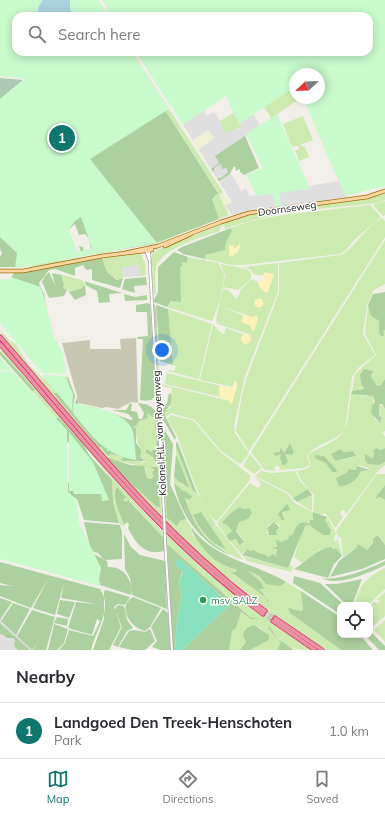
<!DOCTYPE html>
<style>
body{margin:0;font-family:Mulish,sans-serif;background:#f2f2f3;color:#2b2b33}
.controls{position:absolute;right:12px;bottom:12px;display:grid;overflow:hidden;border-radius:8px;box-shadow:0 2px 10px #0003}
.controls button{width:36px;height:36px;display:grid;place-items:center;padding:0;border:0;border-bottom:1px solid #e1e1e2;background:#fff;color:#2b2b33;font:20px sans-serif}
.compass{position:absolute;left:289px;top:68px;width:36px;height:36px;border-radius:50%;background:#fff;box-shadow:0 2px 10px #0003;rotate:247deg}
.you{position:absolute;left:162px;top:350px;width:14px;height:14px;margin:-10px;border:3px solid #fff;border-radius:50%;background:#1a73e8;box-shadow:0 0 0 6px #1a73e833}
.badge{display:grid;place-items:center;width:26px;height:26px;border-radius:50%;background:#0f766e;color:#fff;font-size:13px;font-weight:700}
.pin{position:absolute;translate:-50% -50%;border:2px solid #fff;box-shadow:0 1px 4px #0006}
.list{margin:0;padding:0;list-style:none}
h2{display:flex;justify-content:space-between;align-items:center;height:52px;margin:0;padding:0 16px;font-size:17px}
h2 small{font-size:13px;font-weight:400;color:#7c7c81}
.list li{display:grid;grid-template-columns:26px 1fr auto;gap:12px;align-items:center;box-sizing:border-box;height:56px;padding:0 16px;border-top:1px solid #e1e1e2}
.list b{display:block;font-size:15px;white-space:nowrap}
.list p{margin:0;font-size:13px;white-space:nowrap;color:#7c7c81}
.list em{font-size:13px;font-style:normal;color:#7c7c81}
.icon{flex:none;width:22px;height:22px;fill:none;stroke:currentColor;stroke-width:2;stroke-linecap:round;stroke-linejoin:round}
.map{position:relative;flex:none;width:385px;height:650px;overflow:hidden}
.search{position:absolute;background:#fff;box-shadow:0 2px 10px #0003;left:12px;right:12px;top:12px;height:44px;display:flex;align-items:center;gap:10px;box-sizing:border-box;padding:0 14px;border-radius:12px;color:#7c7c81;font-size:15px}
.sheet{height:108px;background:#fff}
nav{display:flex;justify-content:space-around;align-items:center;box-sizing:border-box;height:56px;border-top:1px solid #e1e1e2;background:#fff;font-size:11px;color:#7c7c81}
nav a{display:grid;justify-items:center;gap:2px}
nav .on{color:#0f766e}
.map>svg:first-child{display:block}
.residential{fill:#e0dfdf}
.construction{fill:#c7c7b4}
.farmland{fill:#eef0d5}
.grass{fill:#cdebb0;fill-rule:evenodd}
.forest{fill:#add19e;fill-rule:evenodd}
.sand{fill:#fff1ba}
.cemetery{fill:#aacbaf}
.park{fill:#c8facc;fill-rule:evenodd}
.pitch{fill:#88e0be}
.water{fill:#aad3df}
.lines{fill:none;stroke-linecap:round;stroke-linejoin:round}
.stream{stroke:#aad3df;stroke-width:1}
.motorway-tunnel{stroke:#c8c6c1;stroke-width:3.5;stroke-dasharray:3.5 2;stroke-linecap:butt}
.tertiary-casing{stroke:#a9a9a9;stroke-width:3.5}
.primary-casing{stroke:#a06b00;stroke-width:4.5}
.motorway-casing{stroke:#dc2a67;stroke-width:5}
.tertiary{stroke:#fff;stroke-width:2}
.primary{stroke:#fcd6a4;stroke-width:3}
.motorway{stroke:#e892a2;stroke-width:3.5}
.tertiary-bridge-casing{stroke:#a9a9a9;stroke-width:3.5;stroke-linecap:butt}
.tertiary-bridge{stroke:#fff;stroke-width:2}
.leisure-dot{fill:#2e9e5b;stroke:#fff;stroke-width:1.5}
.labels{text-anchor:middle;stroke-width:3;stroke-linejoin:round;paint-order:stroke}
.street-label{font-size:10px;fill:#222;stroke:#fff}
.leisure-label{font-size:10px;fill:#27864d;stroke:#fff;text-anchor:start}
</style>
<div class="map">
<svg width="385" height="650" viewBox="0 0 385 650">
<rect width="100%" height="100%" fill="#f2efe9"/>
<path class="residential" d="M204 110 207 116 214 112 220 121 224 119 235 129 239 130V123L252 111 261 127 216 156 235 179 241 191 246 188 250 196 339 181 347 197 232 215 225 205 232 202 182 123Z
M139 265 140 276 123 277 121 267Z
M0 618 15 633 34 650H0Z"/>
<path class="construction" d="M136 338 138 403 131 402 118 409 106 407 102 408 79 403 62 343 90 340V349H121L120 339Z"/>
<path class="farmland" d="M208 130 214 138 199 150 193 140Z
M223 192 230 202 225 205 218 195Z"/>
<path class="grass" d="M132 52 223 192 219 195 229 215 219 219 212 199 218 192 165 110Z
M295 86V98H301L271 118 264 107Z
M234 112 241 127 226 133 219 122Z
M303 116 313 140 300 145 305 147 309 157 299 161 295 150 299 149 298 146 292 147 283 124Z
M385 193V200L378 203C329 208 270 211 225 229L224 225 220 227V231C202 237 162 248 156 267 154 275 156 285 156 293L153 295 151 260 152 254 157 250 240 217 276 210 367 199Z
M385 201V215L383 216 373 205Z
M370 205 381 217 354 240 346 250 340 254 244 265H232L205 259V255L225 250 226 242 232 231 231 228 247 222 282 215ZM229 245 234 247V249L240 245 237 253 229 256Z
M382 218 385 221V237L249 451 236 431 242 395 247 377 279 293V263L341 255C355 248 366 226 382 218Z
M385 240V284L374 290 367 305 363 334 375 355 358 368 352 377 345 429C336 442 312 445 307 456L310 465 304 468 279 470 280 467 276 465 274 469 276 471 265 470 251 452ZM290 443 294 452 292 455 285 454 287 460 282 461 281 453 277 455 273 453 279 452 280 449 284 453Z
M141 248V249L31 269V266L37 264Z
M141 254 145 263 146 275 140 276 139 265 122 267 123 278 118 280 107 272 102 258Z
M188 257 218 263C220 266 223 271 224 275 225 282 216 316 212 321L167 307 171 301 181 302 179 266H182V262L187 263Z
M278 263V292L245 376 234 426 235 433 249 453 242 463H238L220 450 195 420 171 413 166 417 164 415V412L170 408 172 388 158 385 157 361H158L161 384 230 401 236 390 237 383 234 387 200 380 213 324 220 332 224 334 226 328 245 335 242 342 247 344 251 336 249 334 217 324 216 320 219 305 244 316 242 322 251 326 253 331 256 316 252 317 221 306 219 303 223 289 228 290 237 299 241 289 252 279 258 282 264 291 265 272 263 276 253 274 250 269 244 267Z
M221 264 247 269 251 273V279L238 290 223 287 225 276Z
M52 272 82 280 85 285 80 289 69 292 68 290 63 288 64 285 61 275Z
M368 305 370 308 371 316 379 321V333L385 330V379L381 385 377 387 371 377 373 373 361 377 363 389 352 391 355 374 376 355 365 334Z
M168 309 212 324 199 379 168 371V370L174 371 176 366 173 365Z
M0 329 9 340 15 343 29 365 46 381 43 375 67 377 71 393H53L99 448 101 447 110 454 125 457 121 458 144 462 145 461 140 457C141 449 136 441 136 431L133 428 138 424 139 421 148 418 147 413 155 419 157 415V420L155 425 157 450 154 449 151 452 147 449 151 458 153 457 155 461H160L162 518 116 470 1 334ZM106 457C119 464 136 462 146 469L147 478 152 479 154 476 153 468 158 467 160 507H159L121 474Z
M0 347 117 483 163 532 164 538 129 500 126 502 116 501 124 523 129 521 124 526 120 525 113 502 112 480 83 444 59 418H56L32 391 34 389C27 381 0 356 0 347Z
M167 373 221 386 219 394 221 397 165 384Z
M355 393 363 396H373L374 418 379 423 382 420 379 412V403L385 409V431L382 432 385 437V448L380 450 377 448 373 451 374 457H370L365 459 378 465 385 462V465L379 470 346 514 344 510H341L340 514 343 517 335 528 326 514H318L313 511 314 495 301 480 297 471 306 469 311 466 308 456 310 453C348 434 346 437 351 394ZM340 449 344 452 355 451 356 454 354 457 335 461 332 453ZM359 465 368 468 370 470 361 471 356 479 343 486 338 477 346 473 350 469 356 470Z
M171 415 194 421 219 451 250 475V480L217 521C203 515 184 454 178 438 175 431 171 425 167 419Z
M176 447 194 493 198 494 216 525 213 527 217 526 244 560C207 548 197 532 185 497L188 500 174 483V477L181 484 188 487 176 454ZM201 512 226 549C212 544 199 529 193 516Z
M250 454 262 468 254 474 243 466Z
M162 464 164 467 168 518 180 521 185 518 192 528V534L210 555 218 562 236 569 237 572H231L265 597 268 602 265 595 258 589H263L261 582 247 570C259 573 270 591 285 583V581L301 591 303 611 295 610 289 607 290 613 341 650H325L277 616 272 623 311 650C288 650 283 645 269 627L268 628 281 643 277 650H250L269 640V635L259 627 246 637V642L240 650H229L232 631 236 628 241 612 248 617 258 618 250 617 167 544 166 534 199 565 253 609 262 615 267 609 210 564 166 523Z
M261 471 272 473 295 471 300 481 308 489 293 498 287 492 255 476Z
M377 474H385V485L378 493 379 497 385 500V545L379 535 367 550 357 547 343 557 341 537 339 538 336 531Z
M255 477 286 493 296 504 313 512 314 519 310 520 309 524 305 522 300 523 293 534 289 536 288 539 281 542 278 540 276 549 278 558 273 554 268 557 248 550 243 553 242 555 230 541 236 539 239 545 243 540 236 529 239 522 252 513 250 508 243 509 240 507 233 511 222 522 227 525 232 531 226 536 217 523 250 483 258 488 261 484ZM272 523H276L280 526V529H276L277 533 267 534V527Z
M312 495V511L297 502Z
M327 517 336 533 334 538 335 542 337 540V535L342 556 335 548 319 550 302 563 294 557 303 529 305 526 309 525 323 535 326 525 325 518Z
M243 556 288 568 289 564 293 567 291 572 247 561Z
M385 568V589L368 605H355C359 584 366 578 385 568Z
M385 592V616L371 628 370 606 374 601 376 603 380 602 379 600H376Z
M385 620V642L374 630Z"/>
<path class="forest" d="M0 48 16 52 165 110 218 193 212 199 219 219 154 244 82 256 79 246 83 247 84 252 91 250 89 239 85 234 79 235 75 224 69 229 70 258 42 262 22 267H0V257L2 253 0 249V104L28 81Z
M245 136 259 168 244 175 240 172V169L235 171 236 168 234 166 230 174 219 181 217 178H221L228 172 226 168 222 169 221 164 215 167 213 172 211 169 219 163 215 156Z
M231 228 232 231 226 242 225 250 205 255V259L183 254 177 250 182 247Z
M174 252 188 257 187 263 182 262V266L180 267 181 302 171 301 167 307 154 302V300L158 292V267Z
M102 258 107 272 117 280 123 278 120 288 92 280V269L86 270 83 265 75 268V276L55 269 49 270 39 283 44 294 47 312 10 279 14 273Z
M49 272 55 285 52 273 61 275 64 285 63 288 67 290 64 296 49 298 42 282 44 277Z
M146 277 147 285 134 286 135 293 122 289 125 279Z
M84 281 122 293 109 294 110 302 99 303 97 291 87 286Z
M85 285 86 295 75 300 69 292 80 289Z
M385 292V330L383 331 384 335 382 337 379 333V321L371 316 368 305 373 294Z
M124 294 135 297 147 295V300L125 301Z
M148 303 150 305 156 394C153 402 147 401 140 400L143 339H138L137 337 148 336 147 312H136V305Z
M154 304 156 309 158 361H157Z
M156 305 168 309 173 365 160 361Z
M0 351 35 390 32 391 0 355Z
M364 369 373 371 371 377 377 386 381 385 385 379V409L382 404H379V415L382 418 380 423 371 413 372 405 375 402 373 396 351 394 352 391 364 389 361 383 360 375Z
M67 377H68L75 396 72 413 77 397 79 404 100 409 131 420 133 419 128 414 112 410H126L130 403 132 404 131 411 137 412 139 419H142L144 413 138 403C147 404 153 405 157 415L155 419 147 413 148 418 139 421 138 424 133 428H136V443L141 450 140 457 145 461H123L121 459 124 457 111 454 108 456 101 447 99 448 53 393H70ZM115 418 108 451H107L110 439 92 437 109 438 91 429 90 435 91 428 83 426 91 427Z
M169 393 171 394C173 406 168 406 164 414L176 437 175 440 160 415 159 406 167 404Z
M56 418H59L83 444 90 456 112 480 113 502 119 523 84 520 77 499 68 494V483L81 481 69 443 65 440Z
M157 420 160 461H155L153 457H151L149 454 146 453V450L147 449 151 452 154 449 157 450 155 425Z
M161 424 173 444 170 484 186 519 180 521 177 526 167 518 164 467 162 464Z
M176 442 178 443 197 494 193 491 176 447Z
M290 443 294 452 292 455 285 454 288 462 283 466 280 458 281 454 276 456 273 453 279 452 281 448 284 453Z
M377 448 380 450 385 448V462L379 465 368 464 365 460V454L372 458 374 456 373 450Z
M340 449 344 452 354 451 356 456 335 461 331 454Z
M176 454 189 487H188L179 482 174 477Z
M315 455 324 456 336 469 337 472H332L326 463 315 458Z
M106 457 130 465 144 466 147 478 151 479 154 476 152 473 154 469 150 467H158L160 507 156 506 121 474Z
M357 466 370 470 361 471C358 479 349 487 339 486L336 478 346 473 349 469 356 470Z
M174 483 183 491H185L192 496 190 500 185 498C195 527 203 540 230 555 201 544 179 513 174 483Z
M385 485V500L380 497 376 499 377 495Z
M117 487 126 497 123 500 126 502 128 500 164 538V551C145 556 136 544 128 528L129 524 127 522 124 524C120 514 111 496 117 487Z
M308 489 312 495 297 502 293 498Z
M287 504 288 505 290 510 282 512 283 517 285 519 282 521 278 514Z
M240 507 243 509 250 508 252 513 248 519 239 522 236 531 244 542 239 545 236 539 230 541 226 536 232 531 227 525 224 524 222 522 233 511Z
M201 512 226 549C212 545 199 529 193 515Z
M313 512 327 517 325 520 331 531 330 535H323L309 525 305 526 288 568 242 555 248 549 250 551 254 550C259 555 265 553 268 557L273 554 278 557 276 554 277 550 272 547H277L276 539 281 542 288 539 289 536 293 534 296 527 300 523 306 522 309 524 310 520H313Z
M84 522 120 525 122 532V559L104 560 98 553 91 551Z
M274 522 280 528 276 530 277 535H269L267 528Z
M192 528C215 559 253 563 285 581V583L280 586 266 584 259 576 247 570 261 582 264 589H258L263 593 269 602H268L265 597 231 572H236V569C230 568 223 565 218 562 212 559 190 535 192 528Z
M124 534 131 547 140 555 165 561 167 609 132 595 130 578 125 569Z
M378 535 385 545V559L362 569 330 577 339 561 356 548 358 544 367 550 373 543V539Z
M167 544 250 617 259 619H251L241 612 236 628 232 631 229 650H182L230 605 180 559 176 565 183 570 179 582 182 595 177 619 175 650H173Z
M331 547 333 549 336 548 342 556 334 564 328 578 294 569C308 561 314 550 331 547Z
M92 553 107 561 108 567C124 566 133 580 131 595L100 585Z
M385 561V565C369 573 338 587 321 578 337 582 371 568 385 561Z
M0 562 100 589C114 609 95 631 91 650H59L65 643 69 630 93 636 100 621 97 619 92 635 68 628 76 602 97 604 61 598 64 583 55 615 33 608 48 579 31 608 0 596V585L12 586 0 583Z
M294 576 320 583 344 605H340V614L293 583Z
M362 579 352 605H347L325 584H337Z
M106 590 130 597 125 605 118 604 114 607 121 627 109 650H93L104 619V591Z
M301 591 340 617V635H360L373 650H341L290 613 288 607 295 610 303 611Z
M133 597 161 608 150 627 145 631C131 628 116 607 133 597Z
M0 598 12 602 0 620Z
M60 600 75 602 69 618 57 614Z
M13 603 30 609 16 635 1 621Z
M119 605 124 606 127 620 133 628 127 631 118 647 113 645 122 627 115 610 116 607Z
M163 609 168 613 171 650H160L152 647 157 641 151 627Z
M32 610 55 617 46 650H33L37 644 32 650 17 636Z
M57 617 68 619 67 626 54 623Z
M0 623 30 650H18L14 646 15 640 13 638H7L2 634 0 635Z
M54 624 68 629 64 643 57 650H48Z
M254 625 269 635V640L250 650H240L246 642 243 635C244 629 248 627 254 625Z
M269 626 278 639 294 650H277L281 643 268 628Z
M150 629 155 641 145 650H132L119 647 129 631 134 630 145 632Z
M370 631 385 646V650H379L365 635H370Z"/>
<path class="sand" d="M240 244V247L233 256 229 255V245L234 246V249Z
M265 272 274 274 268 292 266 293 260 288 258 282 262 283 263 276Z
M254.5 303a4.5 4.5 0 1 1 9 0a4.5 4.5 0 1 1-9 0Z
M244 315 252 317 257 316 258 319 254 331H252L251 326 241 322Z
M241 339a5 5 0 1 1 10 0a5 5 0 1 1-10 0Z
M235 381 237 383 233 401 230 405 229 400 221 399 219 388 221 386 232 388Z"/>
<path class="cemetery" d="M0 78 23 80 0 99Z"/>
<path class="park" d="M0 0H98L107 13 108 9 102 0H385V186L345 196 303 98H319V74H295V87L239 124 226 96 183 125 136 52H369V16H112L110 13 109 16H16V52H132L169 109 90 159 157 243 15 268 17 253 0 237V99L25 79 0 76ZM81 217 92 248 77 252 69 229 75 221Z
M277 114 310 189 279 193 281 206 276 208 273 194 257 196 246 175 263 168 246 134Z
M11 277 41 287 55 339 63 353 66 374 42 373 0 323V279L8 280Z
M0 357 12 371 0 370Z
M0 371 13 372 67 430 68 491 77 502 79 523 101 568 99 579 100 586 0 559Z
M42 375 65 376 73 394 72 411Z
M74 403C92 407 128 412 133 432 135 441 135 451 136 460 104 455 92 436 73 413Z
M69 432 93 462 109 500 102 501 101 494H74L73 491H69Z"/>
<path class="pitch" d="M177 559H180L230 605 182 650H175L177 619 182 595 179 582 183 572 176 565Z"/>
<path class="water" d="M43 0H70V8L73 16H36L39 6Z"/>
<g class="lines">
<path class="stream" d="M196 16 203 15"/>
<path class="motorway-tunnel" d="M265 611 275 618
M263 614 273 621"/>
<defs>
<path id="tertiary" d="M149 250 164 514
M146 251 150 261
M165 541 172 650"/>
<path id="primary" d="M165 246 191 234
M125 253 158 246 221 222 249 213 367 197 385 191
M0 271H23L102 256 152 250"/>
<path id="motorway" d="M0 337C85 435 160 533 265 611
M0 344C85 441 158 536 263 614
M275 618 322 650
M273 621 315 650"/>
</defs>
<use href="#tertiary" class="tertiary-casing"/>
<use href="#primary" class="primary-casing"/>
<use href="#motorway" class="motorway-casing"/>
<use href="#tertiary" class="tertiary"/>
<use href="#primary" class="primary"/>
<use href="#motorway" class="motorway"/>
<defs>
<path id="tertiary-bridge" d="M164 514 165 541"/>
</defs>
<use href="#tertiary-bridge" class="tertiary-bridge-casing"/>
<use href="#tertiary-bridge" class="tertiary-bridge"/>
</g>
<circle class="leisure-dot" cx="203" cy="600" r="4"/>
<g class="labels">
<g class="street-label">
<text transform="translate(287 208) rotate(-8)" y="4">Doornseweg</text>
<text transform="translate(159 433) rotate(-93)" y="4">Kolonel H.L. van Royenweg</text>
</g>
<g class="leisure-label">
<text x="211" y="604">msv SALZ</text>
</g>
</g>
</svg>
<div class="controls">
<button><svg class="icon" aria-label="locate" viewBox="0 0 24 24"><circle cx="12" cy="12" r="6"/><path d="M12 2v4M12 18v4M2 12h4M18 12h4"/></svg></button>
</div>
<svg class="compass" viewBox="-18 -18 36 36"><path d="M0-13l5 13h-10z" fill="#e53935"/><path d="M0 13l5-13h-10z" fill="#7c7c81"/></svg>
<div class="you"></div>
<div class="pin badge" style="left:62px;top:138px">1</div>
<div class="search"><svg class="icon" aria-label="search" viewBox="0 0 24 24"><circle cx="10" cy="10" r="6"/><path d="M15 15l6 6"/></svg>Search here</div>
</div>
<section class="sheet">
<h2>Nearby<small></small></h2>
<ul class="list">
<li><span class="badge">1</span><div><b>Landgoed Den Treek-Henschoten</b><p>Park</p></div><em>1.0 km</em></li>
</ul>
</section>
<nav>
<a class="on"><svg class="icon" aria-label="map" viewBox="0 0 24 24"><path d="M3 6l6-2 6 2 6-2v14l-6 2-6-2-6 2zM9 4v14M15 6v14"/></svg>Map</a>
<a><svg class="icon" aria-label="directions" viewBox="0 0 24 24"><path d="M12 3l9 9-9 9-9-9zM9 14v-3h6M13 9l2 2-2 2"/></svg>Directions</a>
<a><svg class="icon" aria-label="saved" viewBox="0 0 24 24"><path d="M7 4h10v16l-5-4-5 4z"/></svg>Saved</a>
</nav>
